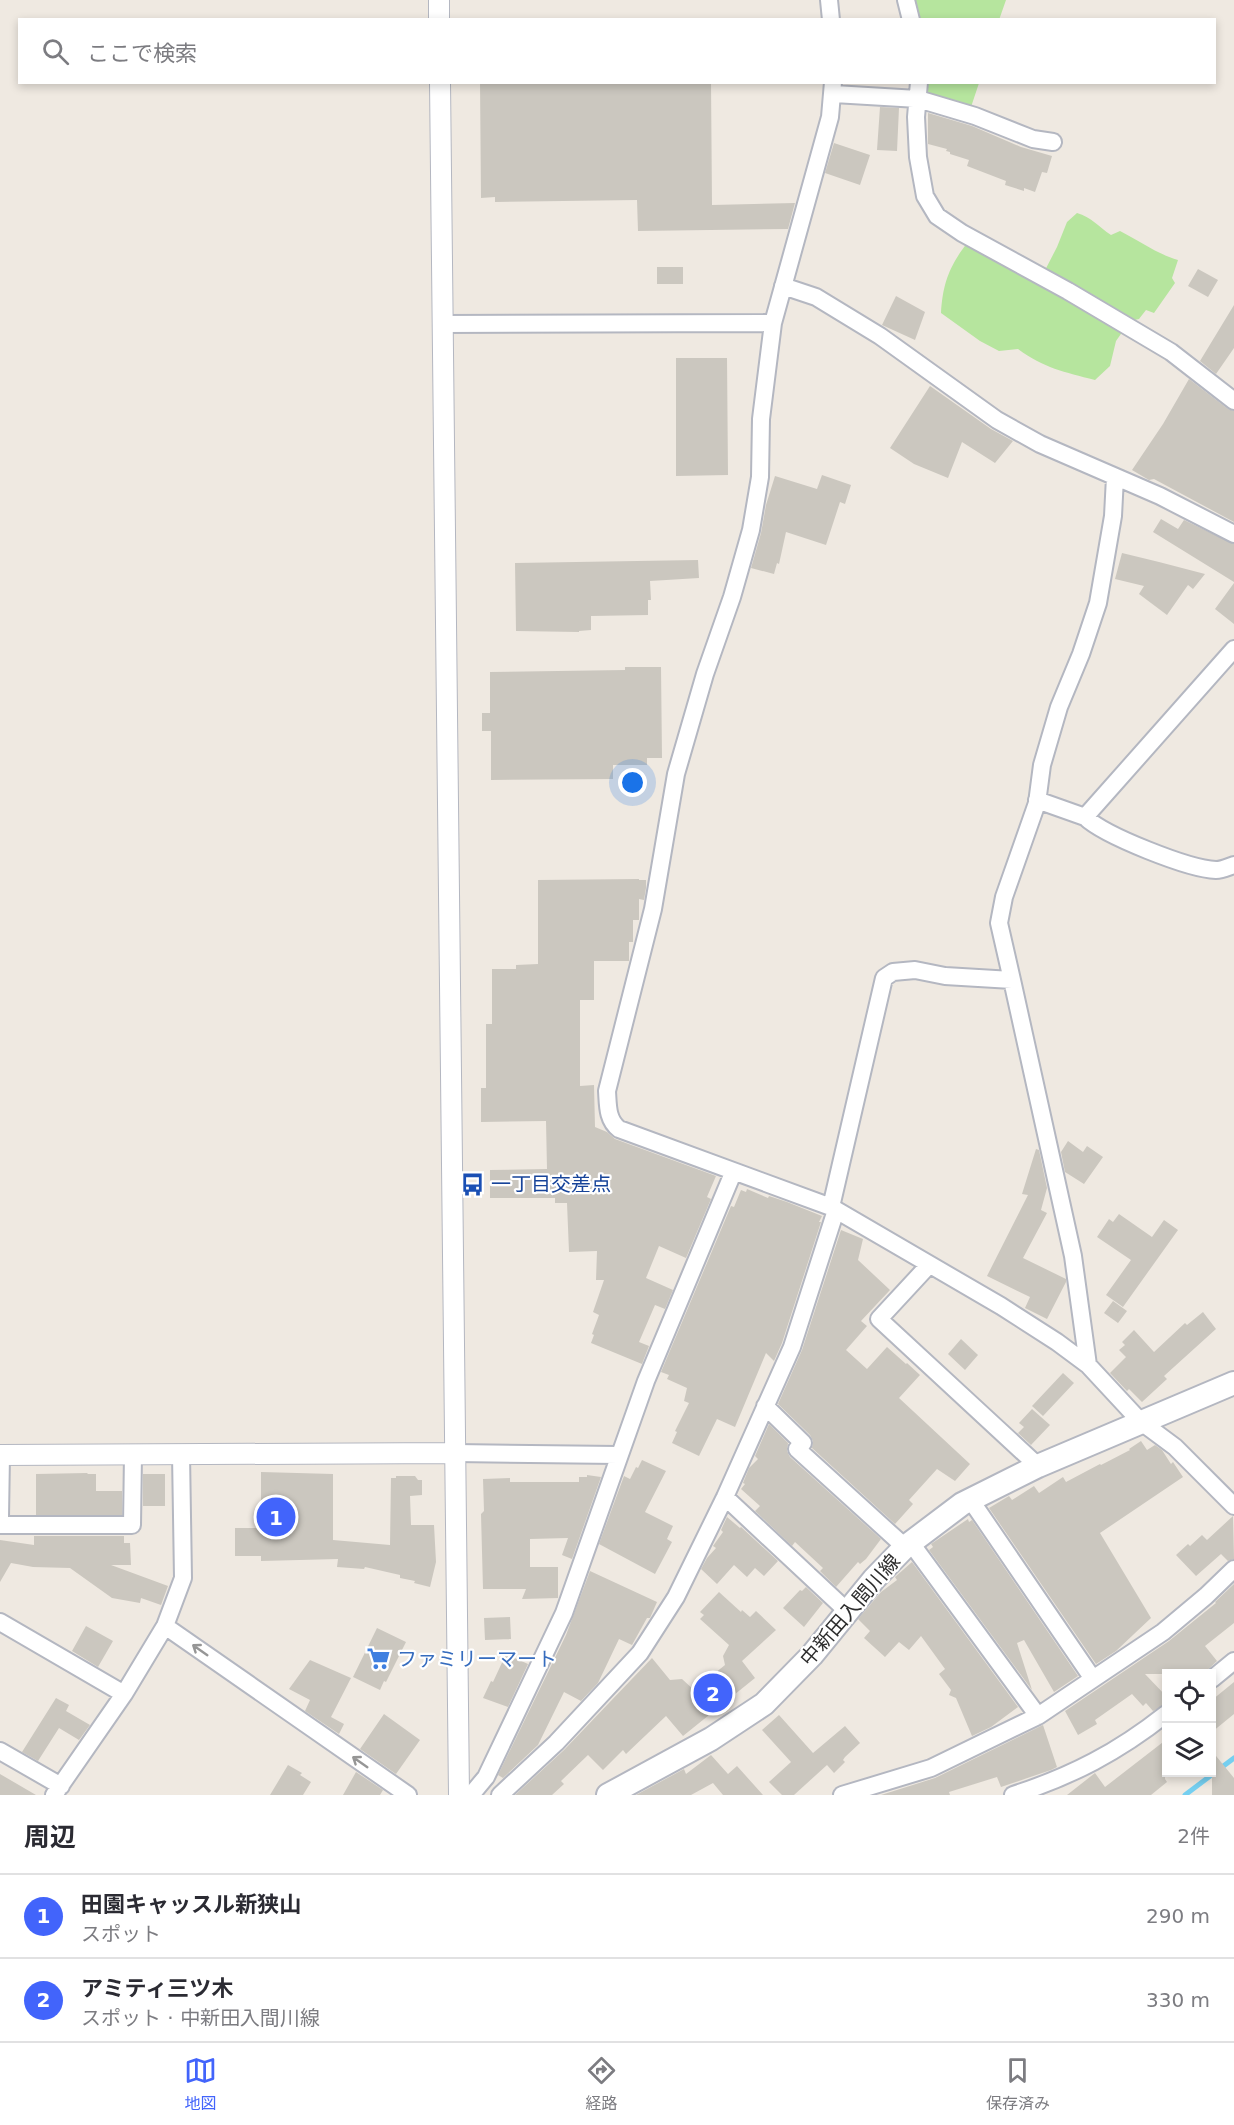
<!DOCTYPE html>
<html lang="ja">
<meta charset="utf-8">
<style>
body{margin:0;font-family:"DejaVu Sans","Noto Sans JP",sans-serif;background:#f2f2f3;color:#2b2b33}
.controls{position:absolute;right:18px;bottom:18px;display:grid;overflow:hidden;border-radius:0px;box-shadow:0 3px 9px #0003}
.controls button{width:54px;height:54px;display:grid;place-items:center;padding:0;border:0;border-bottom:2px solid #e1e1e2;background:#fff;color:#2b2b33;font:30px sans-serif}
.you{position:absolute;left:633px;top:783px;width:21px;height:21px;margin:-15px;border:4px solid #fff;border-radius:50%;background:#1a73e8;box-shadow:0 0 0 9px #1a73e833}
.badge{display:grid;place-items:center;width:39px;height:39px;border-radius:50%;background:#4264fb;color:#fff;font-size:20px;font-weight:700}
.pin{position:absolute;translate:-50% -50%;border:3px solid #fff;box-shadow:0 2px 6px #0006}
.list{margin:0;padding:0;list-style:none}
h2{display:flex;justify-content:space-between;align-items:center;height:78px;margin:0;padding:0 24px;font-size:26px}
h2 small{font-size:20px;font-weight:400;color:#7c7c81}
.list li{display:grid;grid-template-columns:39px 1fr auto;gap:18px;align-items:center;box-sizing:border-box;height:84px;padding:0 24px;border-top:2px solid #e1e1e2}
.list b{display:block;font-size:22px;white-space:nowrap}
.list p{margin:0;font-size:20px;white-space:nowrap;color:#7c7c81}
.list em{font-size:20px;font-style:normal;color:#7c7c81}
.icon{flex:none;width:33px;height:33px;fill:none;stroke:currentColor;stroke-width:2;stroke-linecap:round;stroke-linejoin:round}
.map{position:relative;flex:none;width:1234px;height:1795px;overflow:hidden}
.search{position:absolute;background:#fff;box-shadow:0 3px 9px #0003;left:18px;right:18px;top:18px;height:66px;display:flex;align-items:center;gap:15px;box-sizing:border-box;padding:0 21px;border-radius:0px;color:#7c7c81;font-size:22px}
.sheet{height:246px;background:#fff}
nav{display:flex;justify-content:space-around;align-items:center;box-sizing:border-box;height:84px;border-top:2px solid #e1e1e2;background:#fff;font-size:16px;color:#7c7c81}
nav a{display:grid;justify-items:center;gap:3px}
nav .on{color:#4264fb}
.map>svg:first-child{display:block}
.green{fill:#b6e59e}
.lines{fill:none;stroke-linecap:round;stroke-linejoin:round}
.stream{stroke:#75cff0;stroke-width:5}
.building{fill:#cbc7bf}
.minor-casing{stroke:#b4b7c1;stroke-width:20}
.tertiary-casing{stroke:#b4b7c1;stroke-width:22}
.secondary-casing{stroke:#b4b7c1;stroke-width:26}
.minor{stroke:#fff;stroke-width:16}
.tertiary{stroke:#fff;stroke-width:20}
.secondary{stroke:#fff;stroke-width:22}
.oneway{stroke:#969696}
.labels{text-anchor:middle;stroke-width:4.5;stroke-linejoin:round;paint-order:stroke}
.transit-label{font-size:20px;fill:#164399;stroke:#fff;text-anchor:start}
.street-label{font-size:20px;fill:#2e2e2e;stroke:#fff}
.shop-label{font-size:20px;fill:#366cbe;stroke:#fff;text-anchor:start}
</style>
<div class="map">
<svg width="1234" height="1795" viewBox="0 0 1234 1795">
<rect width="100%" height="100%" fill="#efe9e1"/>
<path class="green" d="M913 0H1006L999 20 917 19Z
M926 83H979L971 107 930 97 926 92Z
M1077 213C1091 217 1099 227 1111 235L1120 231C1140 241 1157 254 1178 260L1172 278 1175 283 1154 313 1146 310 1139 319 1130 321 1116 341 1110 366 1095 380C1064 372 1044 368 1018 349L999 351 980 341 941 313C943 283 949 267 967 243L1040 280 1057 247 1067 222Z"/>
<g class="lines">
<path class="stream" d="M1185 1795 1234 1758"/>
</g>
<path class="building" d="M480 82H711L712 205 795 203 788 229 638 231 637 200 495 202V197L481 198Z
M880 107 899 108 897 151 877 150Z
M928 113 972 126 1021 147 1052 156 1047 173 1042 172 1035 192 1024 188V191L1005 185 1006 181 967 166 969 160 950 154V152L946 151 947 149 928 144Z
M834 143 870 155 860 185 825 173Z
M657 267H683V284H657Z
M1198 269 1218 280 1208 297 1188 286Z
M896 296 925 312 915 340 882 325Z
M1234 305V348L1216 374 1200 361Z
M676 358H727L728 475 676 476Z
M1189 379 1228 409 1234 411V522L1154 479 1149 480 1132 470 1163 424Z
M930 386 991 429 1013 441 995 463 962 442 948 478 914 464 890 448Z
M822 475 851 485 845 504 840 502 826 545 786 532 779 564 777 563 774 574 751 568 761 533 766 505 775 476 817 489Z
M1161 519 1178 529 1184 520 1234 544V582L1153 532Z
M1122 553 1159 562 1205 574 1193 589 1188 585 1167 615 1139 594 1144 586 1115 579Z
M698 560 699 578 650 581 651 600H648V615L591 616V630L579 631V632L516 631 515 563Z
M1234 583V624L1215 609Z
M625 667H661L662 758H647V765H613V779L491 780V731H482V713H490V672L625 670Z
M639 879V880H646V888L644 900 639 899V920H633V942H629V961H594V1000H580V1086L594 1085 595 1127 607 1132 615 1139 716 1176 707 1197 711 1199 686 1258 659 1246 646 1278 673 1290 665 1309 655 1305 639 1342 649 1346 642 1364 591 1343 594 1335 592 1334 599 1315 593 1312 604 1280H596L597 1251 569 1252 567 1203H555V1198H490V1170L547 1169 546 1121 481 1122V1088H486V1024H492V969H516V965L538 964V880Z
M1068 1141 1083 1152 1087 1146 1103 1157 1084 1184 1065 1172 1061 1152Z
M1036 1149 1039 1150 1047 1188 1041 1210 1047 1213 1023 1258 1066 1279V1282L1047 1319 1025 1308 1030 1297 987 1276 1028 1195 1022 1194Z
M747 1189 768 1198 769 1196 787 1202 822 1216 819 1222H821L782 1343 774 1361 766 1353 735 1427 717 1419 699 1456 672 1443 677 1432 675 1431 689 1403 684 1401 687 1388 667 1379 669 1375 661 1372 731 1206 734 1207 741 1190 746 1192Z
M1119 1214 1152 1237 1164 1220 1178 1230 1123 1307 1106 1295 1131 1260 1097 1237 1109 1219 1113 1222Z
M841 1230 863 1239 858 1260 890 1290 861 1321 867 1326 846 1350 867 1369 887 1347 906 1364 907 1363 920 1375 899 1398 970 1464 955 1481 937 1469 909 1500 913 1504 895 1524 812 1448 813 1441 810 1435 778 1404 802 1350Z
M1113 1301 1127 1311 1118 1323 1104 1313Z
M1203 1312 1216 1329 1164 1376 1167 1379 1142 1402 1129 1389 1127 1391 1110 1373 1126 1357 1119 1350 1125 1345 1122 1342 1134 1330 1154 1352 1185 1323 1187 1325Z
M961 1339 978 1355 965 1370 948 1354Z
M1063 1373 1074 1383 1043 1416 1032 1406Z
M1032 1409 1050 1425 1031 1445 1018 1433 1024 1427 1019 1423Z
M769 1424 788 1443 787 1451 790 1457 881 1539 866 1559 860 1564 858 1562 836 1587 820 1571 823 1568 795 1542 792 1546 755 1511 760 1506 741 1489 745 1484 743 1483 749 1468 758 1459 755 1456Z
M1141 1441 1147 1450 1155 1445 1162 1450 1171 1464 1173 1462 1183 1477 1100 1533 1151 1618 1116 1651 1096 1664 989 1508 1009 1496 1012 1500 1034 1486 1039 1493 1063 1477 1066 1482 1100 1464 1101 1465 1130 1450 1129 1449Z
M642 1460 666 1471 645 1512 673 1526 667 1539 672 1542 655 1574 599 1544 624 1476 630 1479 636 1467 638 1468Z
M261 1472 333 1474V1540L390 1545 391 1478H396V1476H415L418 1480H422V1495L410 1496 411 1525H434L436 1562 430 1587 414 1583 415 1581 400 1578V1575L365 1567 364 1569 337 1567 338 1559 261 1561V1556H235V1528H261Z
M87 1473 88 1474H96V1491H122V1515H36V1474Z
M143 1474H165V1506H143Z
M587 1475 601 1477 572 1559 562 1555 568 1538 530 1539V1567H558V1598L522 1599 526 1589H483L481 1514 484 1511 483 1479 510 1478V1482H579V1477H587Z
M1233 1516 1234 1559 1228 1561 1221 1554 1196 1576 1176 1555 1188 1544 1190 1546 1202 1535 1207 1540Z
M727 1517 740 1528 741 1527 778 1561 764 1576 755 1568 747 1577 734 1565 717 1584 701 1569 707 1558 716 1548 713 1546 723 1532 721 1530Z
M968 1519 969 1522 972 1520 1078 1676 1054 1692 1024 1640 1017 1643 1032 1690 929 1550 933 1547 931 1544Z
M34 1536H124V1543H130L131 1565H111L168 1586 161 1605 141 1598 140 1603 112 1598 70 1568 33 1567 11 1563 0 1582V1540L34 1545Z
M912 1562 1018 1707 991 1727 972 1736 956 1698 949 1695 951 1690 939 1674 945 1669 921 1636 909 1650 899 1642 885 1657 864 1638 870 1631 858 1619 881 1592 897 1580 895 1577Z
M590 1571 657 1602 650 1618H647L632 1645 619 1639 598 1683 581 1701 564 1692 538 1745 503 1778 498 1775 566 1635Z
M1234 1584V1623L1205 1646 1217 1661 1203 1674H1145L1167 1697V1704L1153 1711 1146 1703 1143 1706 1132 1694 1095 1720 1097 1724 1078 1735 1065 1711 1169 1641 1216 1603 1215 1602Z
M806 1587 823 1603 804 1627 783 1608 800 1590 802 1591Z
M719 1592 741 1612 742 1610 750 1617 756 1611 776 1630 742 1661 755 1678 683 1736 666 1716 626 1754 623 1750 603 1770 588 1755 561 1781 564 1784 552 1795H515L564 1750 652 1658 670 1680 682 1679 694 1690 725 1665 723 1656 729 1645 700 1619 704 1615 700 1612Z
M510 1617 511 1639 485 1640 484 1618Z
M86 1626 113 1641 98 1667 72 1651Z
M377 1628 406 1642 386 1682 384 1681 380 1690 353 1677Z
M506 1654 528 1664 508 1707 483 1698 491 1681 493 1682Z
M310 1660 351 1678 331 1717 344 1724 339 1734 305 1711 310 1700 289 1689Z
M1234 1682V1714L1212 1732V1700Z
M56 1698 69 1705 66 1711 90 1725 79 1740 59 1728 38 1761 22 1752Z
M384 1714 420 1740 396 1774 360 1749Z
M779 1715 813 1753 845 1726 860 1743 845 1757 843 1760 845 1762 834 1773 827 1765 794 1795H782L769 1782 791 1762 762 1730Z
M1043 1725 1057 1767 1051 1770 1001 1787 997 1777 949 1792 950 1795H881L935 1778Z
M1167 1739 1165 1779 1167 1782 1151 1795H1067L1095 1773 1105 1787Z
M1212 1751 1234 1778V1795H1212Z
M711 1755 728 1774 737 1766 763 1795H723L713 1783 691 1795H636L684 1769 686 1774Z
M288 1765 302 1773 300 1775 311 1782 303 1795H270Z
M356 1772 383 1790 380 1795H343Z
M0 1774 36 1795H0Z"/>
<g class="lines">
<defs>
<path id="minor" d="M829 0 831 20
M906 0 911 20
M833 82 830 117 773 323 761 419 760 477 751 530 732 597 705 674 676 774 653 909 607 1091C608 1105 607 1120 619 1129L831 1207 1001 1306 1057 1342 1088 1365 1140 1421 1175 1447 1234 1506
M919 82 916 117 918 157 925 196 937 216 962 233 1068 291 1171 352 1234 401
M834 94 918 99 975 116 1033 139 1053 142
M783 286 816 297 880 336 997 420 1040 444 1160 496 1234 534
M443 324 773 323
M1037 800 1085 817 1234 649
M1085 817C1105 836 1189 869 1216 870 1222 870 1228 867 1234 865
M1012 980 1073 1256 1088 1365
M831 1207 884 978 893 972 915 970 945 976 1012 980 999 923 1004 897 1037 803 1042 765 1059 707 1081 654 1098 603 1113 516 1115 477
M929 1265 879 1319 1038 1466
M765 1406 803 1443 797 1449 905 1547
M455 1453 618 1455
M725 1497 847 1611
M0 1517 1 1455
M0 1525H132L133 1454
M911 1543 1038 1716
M0 1622 124 1694
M165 1626 408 1795
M1093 1679 1163 1632 1206 1596 1234 1569
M1212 1679 1234 1661
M0 1751 61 1786
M54 1795 124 1694 165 1626 183 1578 181 1454
M471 1795 486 1777 564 1613 646 1381 733 1173
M500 1795 556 1743 640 1653 676 1597 725 1497 792 1347 836 1210
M842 1795 931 1768 1038 1716 1093 1679 970 1499
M1013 1795C1072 1776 1118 1752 1166 1714"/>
<path id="tertiary" d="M439 0V20
M440 82 459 1795
M0 1455 455 1453"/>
<path id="secondary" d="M608 1795 711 1739 764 1704 812 1655 874 1579 905 1547 962 1504 1038 1466 1234 1383"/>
</defs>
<use href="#minor" class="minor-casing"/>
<use href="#tertiary" class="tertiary-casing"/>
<use href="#secondary" class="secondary-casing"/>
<use href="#minor" class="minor"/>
<use href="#tertiary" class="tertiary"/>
<use href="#secondary" class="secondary"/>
</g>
<defs><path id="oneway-shaft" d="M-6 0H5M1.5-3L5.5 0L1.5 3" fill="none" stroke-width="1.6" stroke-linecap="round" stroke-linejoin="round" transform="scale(1.5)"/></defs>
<g class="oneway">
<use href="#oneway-shaft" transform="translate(200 1650) rotate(-145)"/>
<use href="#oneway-shaft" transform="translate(360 1762) rotate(-145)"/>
</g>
<defs>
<symbol id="bus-bare" viewBox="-9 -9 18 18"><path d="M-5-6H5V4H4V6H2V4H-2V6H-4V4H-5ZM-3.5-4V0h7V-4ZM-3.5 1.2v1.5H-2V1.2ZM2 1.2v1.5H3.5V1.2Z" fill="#1a4fb4" stroke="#fff" stroke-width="2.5" paint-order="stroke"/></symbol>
<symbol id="supermarket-bare" viewBox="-9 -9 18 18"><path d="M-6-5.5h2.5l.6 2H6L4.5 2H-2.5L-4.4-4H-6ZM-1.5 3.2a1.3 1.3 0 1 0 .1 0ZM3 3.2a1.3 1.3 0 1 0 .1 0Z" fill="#3f7fe0" stroke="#fff" stroke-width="2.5" paint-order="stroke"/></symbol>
</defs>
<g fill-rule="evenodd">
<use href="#bus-bare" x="456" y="1168" width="33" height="33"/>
<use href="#supermarket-bare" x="362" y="1642" width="33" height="33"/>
</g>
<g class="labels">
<g class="transit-label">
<text x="491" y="1191">一丁目交差点</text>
</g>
<g class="street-label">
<text transform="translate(850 1610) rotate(-49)" y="7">中新田入間川線</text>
</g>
<g class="shop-label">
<text x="397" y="1666">ファミリーマート</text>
</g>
</g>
</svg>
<div class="controls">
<button><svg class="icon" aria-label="locate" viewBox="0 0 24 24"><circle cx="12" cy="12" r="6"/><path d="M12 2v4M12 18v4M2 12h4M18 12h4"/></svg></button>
<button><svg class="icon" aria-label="layers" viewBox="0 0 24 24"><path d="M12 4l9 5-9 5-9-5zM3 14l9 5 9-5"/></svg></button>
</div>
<div class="you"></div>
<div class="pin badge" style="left:276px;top:1517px">1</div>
<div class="pin badge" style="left:713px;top:1693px">2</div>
<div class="search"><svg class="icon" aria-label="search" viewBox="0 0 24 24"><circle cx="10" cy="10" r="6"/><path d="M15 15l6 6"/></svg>ここで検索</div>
</div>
<section class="sheet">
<h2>周辺<small>2件</small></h2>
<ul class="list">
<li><span class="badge">1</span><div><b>田園キャッスル新狭山</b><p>スポット</p></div><em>290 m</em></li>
<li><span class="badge">2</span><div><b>アミティ三ツ木</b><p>スポット · 中新田入間川線</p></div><em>330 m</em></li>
</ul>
</section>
<nav>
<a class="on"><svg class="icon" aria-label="map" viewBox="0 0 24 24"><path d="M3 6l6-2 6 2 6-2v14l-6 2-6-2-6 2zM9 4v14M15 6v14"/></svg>地図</a>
<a><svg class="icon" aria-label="directions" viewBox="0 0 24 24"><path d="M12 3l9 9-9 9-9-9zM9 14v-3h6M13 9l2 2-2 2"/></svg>経路</a>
<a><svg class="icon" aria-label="saved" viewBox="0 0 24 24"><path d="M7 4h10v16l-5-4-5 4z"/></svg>保存済み</a>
</nav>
